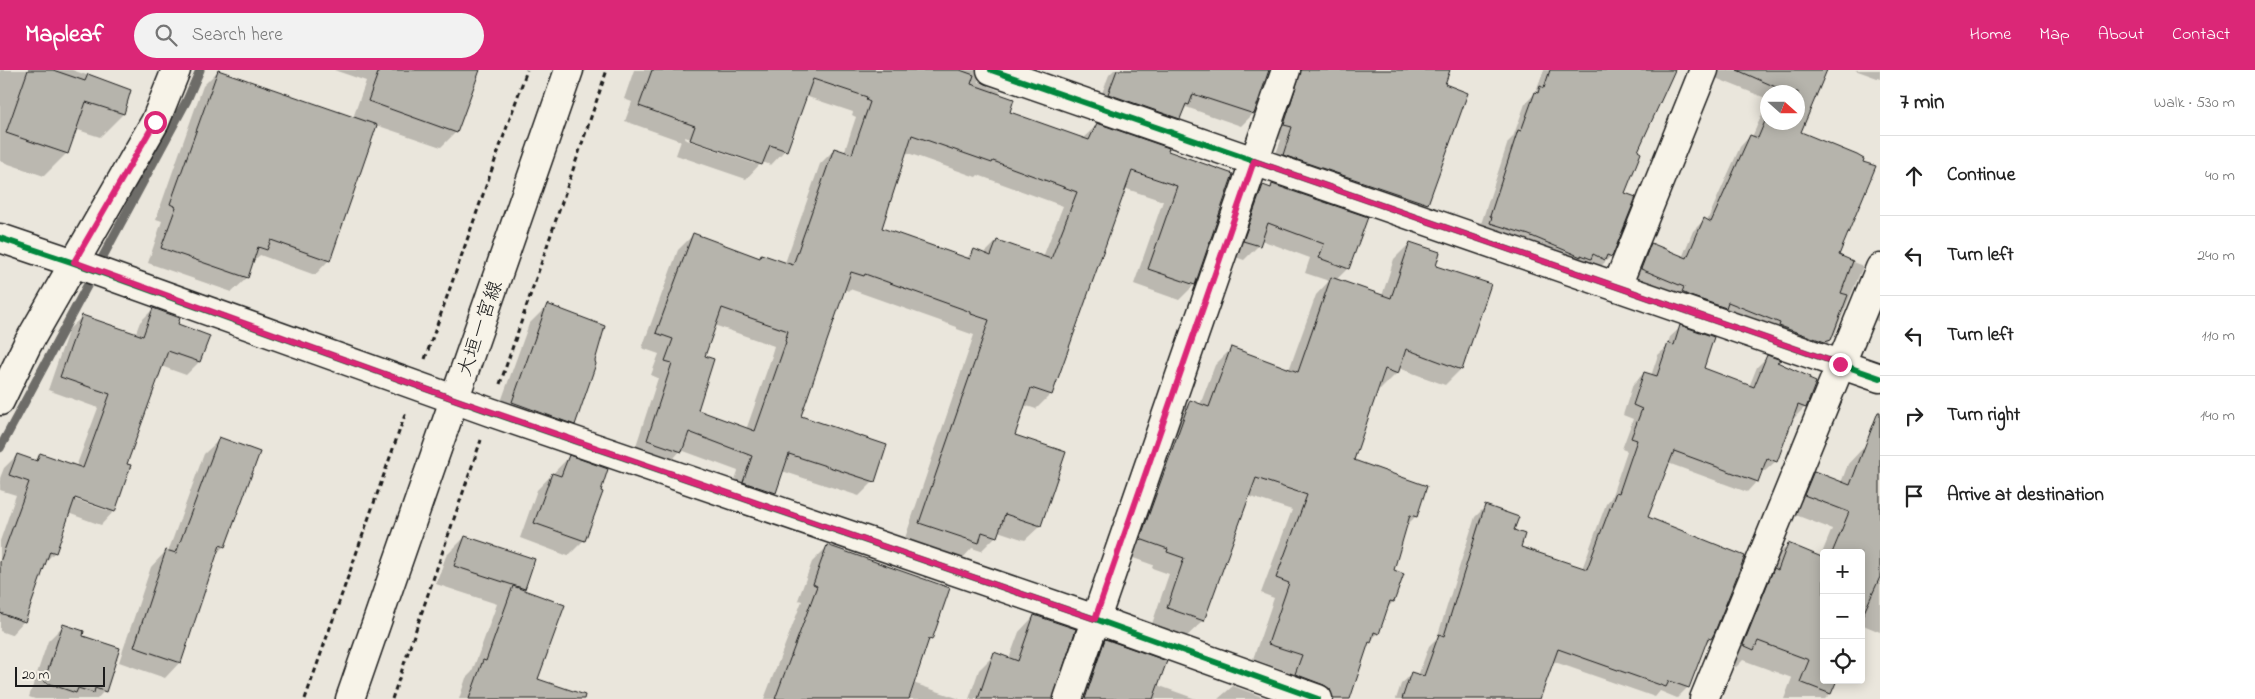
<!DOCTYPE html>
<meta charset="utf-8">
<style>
body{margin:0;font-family:"Indie Flower","Klee One",sans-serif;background:#f2f2f2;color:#222}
.controls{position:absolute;right:15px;bottom:15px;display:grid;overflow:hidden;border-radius:5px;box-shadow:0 2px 12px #0003}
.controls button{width:45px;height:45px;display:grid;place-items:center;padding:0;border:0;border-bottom:1px solid #e0e0e0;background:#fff;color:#222;font:25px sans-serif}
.compass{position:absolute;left:1760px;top:15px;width:45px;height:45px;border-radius:50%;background:#fff;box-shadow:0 2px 12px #0003;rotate:111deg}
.scale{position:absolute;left:15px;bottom:12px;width:90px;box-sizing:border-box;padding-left:5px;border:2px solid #1c1c1c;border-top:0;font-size:14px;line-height:18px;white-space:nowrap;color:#1c1c1c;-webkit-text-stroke:4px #f7f3e8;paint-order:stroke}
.stop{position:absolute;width:15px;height:15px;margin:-11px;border:4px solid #db2777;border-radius:50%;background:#fff}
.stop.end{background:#db2777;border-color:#fff;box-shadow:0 1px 5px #0008}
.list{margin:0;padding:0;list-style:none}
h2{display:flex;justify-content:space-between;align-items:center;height:65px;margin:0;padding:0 20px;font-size:21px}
h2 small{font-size:16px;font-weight:400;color:#767676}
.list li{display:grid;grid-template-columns:32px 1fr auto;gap:15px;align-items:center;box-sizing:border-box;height:80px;padding:0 20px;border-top:1px solid #e0e0e0}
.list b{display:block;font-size:19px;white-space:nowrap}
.list em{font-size:16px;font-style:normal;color:#767676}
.icon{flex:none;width:28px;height:28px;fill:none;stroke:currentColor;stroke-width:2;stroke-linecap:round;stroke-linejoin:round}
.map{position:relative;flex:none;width:1880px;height:629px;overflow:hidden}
header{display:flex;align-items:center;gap:30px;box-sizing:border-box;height:70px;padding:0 25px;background:#db2777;color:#fff}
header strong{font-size:24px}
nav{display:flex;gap:28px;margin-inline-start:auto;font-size:18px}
.search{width:350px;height:45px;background:#f2f2f2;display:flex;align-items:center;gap:12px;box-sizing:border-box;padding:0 18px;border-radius:28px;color:#767676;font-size:19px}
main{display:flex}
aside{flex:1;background:#fff}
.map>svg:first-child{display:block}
.shadow{fill:#0003;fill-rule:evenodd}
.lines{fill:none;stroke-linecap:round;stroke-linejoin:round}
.stream{stroke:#6d6c68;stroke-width:9}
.building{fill:#b6b4ac;stroke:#1c1c1c;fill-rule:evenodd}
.minor-casing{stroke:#1c1c1c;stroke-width:31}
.major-casing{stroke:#1c1c1c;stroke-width:31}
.path{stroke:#1c1c1c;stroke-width:3;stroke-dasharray:5 4;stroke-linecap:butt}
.minor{stroke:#f7f3e8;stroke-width:28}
.major{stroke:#f7f3e8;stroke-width:28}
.cycleway-casing{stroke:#f7f3e8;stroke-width:9}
.cycleway{stroke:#00873e;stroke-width:6}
.route{stroke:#db2777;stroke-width:6}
.labels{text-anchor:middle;stroke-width:5;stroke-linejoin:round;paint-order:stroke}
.street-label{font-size:20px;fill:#1c1c1c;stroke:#f7f3e8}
</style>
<header>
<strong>Mapleaf</strong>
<div class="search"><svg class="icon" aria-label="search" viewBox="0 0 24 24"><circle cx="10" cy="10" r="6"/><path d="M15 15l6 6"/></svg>Search here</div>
<nav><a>Home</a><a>Map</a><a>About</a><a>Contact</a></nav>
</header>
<main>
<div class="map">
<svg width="1880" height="629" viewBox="0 0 1880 629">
<rect width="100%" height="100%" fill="#eae6dc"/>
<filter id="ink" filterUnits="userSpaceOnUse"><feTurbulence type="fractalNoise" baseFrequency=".02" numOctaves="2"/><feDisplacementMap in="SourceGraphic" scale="10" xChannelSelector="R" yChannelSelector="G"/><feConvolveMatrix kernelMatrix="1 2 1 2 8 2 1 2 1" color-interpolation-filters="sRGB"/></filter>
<g filter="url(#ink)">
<path class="shadow" d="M0 0H72L130 20 123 44 100 67 75 59 67 83 44 106 0 91Z
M334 0H478L456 62 441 77 376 55 329 190 315 205 260 185 251 193 247 208 232 222 148 193 162 151 156 149 203 16 218 1 353 48 366 11Z
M634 0H975L979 12 1000 21 999 25 1008 42 1082 69 1097 55 1232 105 1194 215 1179 230 1134 214 1163 131 1124 118 1051 324 1036 339 1024 335 1014 366 1064 383 1040 456 1025 470 998 461 996 466 981 481 972 478 963 488 905 468 974 265 957 259V257L850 219 848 221 844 219 800 347 874 411 859 426 782 401 774 422 760 437 729 427 738 401 681 380 666 397 633 385 658 308 651 305 659 284 642 278 678 180 693 165 759 188 762 186 785 193 820 94 835 79 844 83 856 47 852 45 853 42 805 26 785 80 771 95 762 92 746 109 676 85 681 71 625 51 632 32 624 29ZM685 67 755 91V94L684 69ZM905 82 976 107 978 105 1063 136 1043 187 997 171 984 184 974 180 966 189 880 158ZM714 255 774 276 771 286H772L746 360 696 340 703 287Z
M1114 0H1268L1253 44 1241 56 1186 37 1179 48 1167 60 1097 36 1109 5Z
M1283 0H1449L1444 15 1427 133 1415 146 1271 97 1281 70 1272 67Z
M1544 0H1668L1636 82 1623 123 1611 186 1600 197 1480 157 1508 72 1513 67 1525 34 1536 22Z
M1716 0H1826L1800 63 1837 186 1863 196 1833 268 1822 279 1631 210 1641 185 1651 175 1682 188 1693 161 1704 150 1707 151 1740 77 1750 66 1752 67 1768 31V52H1798V22H1768V29L1713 7Z
M1855 0H1880V9Z
M1273 115 1348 198 1336 210 1382 226 1394 189 1410 173 1434 197 1461 299 1445 315 1399 298 1397 303 1381 319 1378 318 1352 391 1416 446 1405 457 1392 501 1393 532 1386 539 1378 563 1366 576 1348 629H1302L1280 620 1287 601 1253 589 1274 528 1261 523 1292 440 1248 426 1203 551 1187 566 1152 554 1169 504 1152 498 1153 495 1125 485 1174 348 1190 332 1200 335 1215 295 1231 279 1289 300 1316 225 1329 211 1305 203 1310 188 1261 170 1259 175 1244 190 1230 185 1249 130 1263 116 1269 118Z
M1880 225V252L1871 249Z
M548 235 574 354 555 372 494 351 529 254Z
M153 239 176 255 199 292 186 305 161 296 126 394 114 441 101 455 68 443 55 482 45 492 24 551 11 565 0 561V471L16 425 0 420V408L4 398 17 385 34 391 41 385 76 397 98 338 48 320 69 259 83 246 135 265 140 252ZM69 425 108 438V441L68 427Z
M1681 257 1702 299 1749 317 1757 297 1767 287 1779 291 1776 293 1805 337 1794 348 1792 347 1776 391 1765 401 1761 400 1757 411 1747 422 1668 393 1646 448 1710 569 1704 575 1688 617 1677 628 1660 621 1655 627 1552 591 1539 629H1396L1401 614 1412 604 1418 606 1429 576 1437 568 1475 447 1485 437 1513 461 1519 478 1582 499 1606 434 1611 428 1627 381 1622 379 1633 349 1623 345 1633 314 1644 303 1651 306 1658 285 1667 277 1670 267Z
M1880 360V562L1861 554V483H1824V610H1835L1830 624 1825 629H1784L1792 608 1743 590 1736 597 1726 593 1771 492 1788 474 1820 488 1832 459 1788 442 1797 420 1814 402 1841 413 1848 394Z
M220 369 224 476 216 484 180 592 165 608 119 592 151 497 166 481 168 482 204 384Z
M569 387 584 470 568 486 520 468 537 420Z
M465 467 524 518 522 520 536 610 578 624 576 629H459L466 608 472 602 497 534 436 514 446 486Z
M827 477 931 569 926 575 913 613 960 629H764L802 531 798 530 812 492Z
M1034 546 1052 629H969L979 600 995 584 1009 589 1019 562Z
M63 556 81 566 104 621 97 629H35L29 627 48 571Z
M1106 571 1157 615 1196 629H1075L1090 587Z
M1233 616 1268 629H1218Z"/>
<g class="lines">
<path class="stream" d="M0 378 187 30 200 0"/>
</g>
<path class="building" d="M28 0H53L85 11 88 4 131 20 124 44 86 32 68 84 6 63Z
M218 0 377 55 330 191 271 170 267 180 258 177 248 208 161 178 176 137 170 134Z
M379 0H480L457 63 368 31Z
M652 0H960L974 5 971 14 1014 29 1010 42 1089 70 1097 53 1169 78 1168 81 1233 104 1195 215 1148 199 1177 116 1132 101 1052 325 1031 318 1015 365 1066 382 1041 456 1005 444 997 467 982 462 979 473 919 453 989 250 971 244V242L865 204 864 206 851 202 801 346 887 375 875 412 789 384 776 423 743 412 752 386 689 362 682 382 647 370 672 293 665 291 673 269 656 263 693 163 760 188 761 184 793 195 834 78 852 84 870 32 866 30 867 27 813 9 787 81 770 75 762 95 690 70 695 56 639 36ZM912 65 992 93 993 91 1077 122 1051 189 997 170 991 186 974 179 970 189 882 158ZM722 238 788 261 785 271 786 272 755 361 698 340 714 289 705 286Z
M1117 0H1269L1254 44 1193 24 1189 35 1186 34 1180 49 1108 24Z
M1301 0H1450L1445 14 1468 23 1428 134 1283 85 1292 57 1284 55Z
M1550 0H1675L1638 81 1641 83 1625 123 1636 127 1612 187 1607 185 1605 190 1593 184 1591 189 1581 185V187L1529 165 1490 153 1492 147 1490 146 1518 60 1521 61 1535 22 1538 23 1540 16 1544 18Z
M1737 0H1827L1801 62 1857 85 1864 89 1863 92 1876 96 1839 185 1853 191 1841 223 1848 225 1831 270 1825 272 1779 256 1780 253 1728 232 1726 238 1690 226 1682 222 1684 217 1641 199 1651 173 1687 188 1704 148 1711 152 1750 65 1758 68 1768 44V52H1798V22H1776L1778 18Z
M1272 114 1368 147 1349 199 1319 188 1324 174 1268 153 1260 176 1243 171 1263 115 1271 118Z
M1410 172 1440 182 1436 196 1491 214 1462 300 1406 279 1398 304 1385 299 1354 390 1427 416 1417 447 1410 445 1394 500 1404 504 1394 532 1390 531 1379 564 1374 562 1371 573 1369 572 1350 629H1333L1330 619 1324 615 1295 604 1302 585 1268 574 1289 513 1276 508 1307 425 1256 408 1204 551 1167 538 1184 488 1167 482 1168 479 1140 469 1190 330 1209 337 1231 277 1298 302 1331 207 1391 228Z
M547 234 605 256 595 291 596 294 575 355 512 332Z
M153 238 180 248 178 254 210 266 200 292 168 281 127 394 131 395 115 442 75 428 56 483 50 481 25 552 0 543V492L29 412 9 405 17 384 37 391 40 383 83 398 110 324 60 307 82 245 143 266Z
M1680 255 1714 267 1704 298 1754 317 1767 285 1781 290 1777 292 1810 307 1809 309 1816 312 1806 338 1798 335 1777 392 1767 388 1758 412 1674 381 1648 447 1745 486 1714 564 1711 569 1708 568 1689 618 1669 611 1666 617 1558 579 1540 629H1402L1411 602 1424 606 1439 564 1444 566 1485 435 1519 447 1514 460 1525 464 1521 477 1587 499 1616 422 1619 423 1637 370 1631 368 1642 339 1633 335 1644 302 1657 306 1668 273 1674 275Z
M1878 342H1880V507L1861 549V483H1832L1849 442 1804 425 1814 401 1850 415Z
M219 367 260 382 225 477 220 475 181 593 134 577 166 480 176 483Z
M569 385 608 399 601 421 603 422 585 471 534 453 552 403 561 406Z
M465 466 535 489 525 519 454 496Z
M1788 473 1824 488V610H1837L1831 624 1800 612 1809 590 1758 571 1754 580 1743 575 1774 498 1778 500Z
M827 475 950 518 932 570 929 569 909 629H775L817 516 813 514Z
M513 516 565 535 538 609 585 625 584 629H469L483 590 486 591Z
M1034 545 1076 559 1053 629H978L994 582 1018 591Z
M63 554 84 561 83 566 120 578 106 622 95 618 94 623 78 618 76 623 44 612Z
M1105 569 1167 591 1153 629H1085Z"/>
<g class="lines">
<defs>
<path id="minor" d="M991 0 1880 308
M0 168 74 193 490 342 1095 549 1318 629
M1617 216 1704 0
M0 331 27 275 155 52 176 0
M1068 629 1286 0
M1704 629 1880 198"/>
<path id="major" d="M350 629 569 0"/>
</defs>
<use href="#minor" class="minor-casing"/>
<use href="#major" class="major-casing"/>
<path class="path" d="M425 289 527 0
M500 314 607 0
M305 629 406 342
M392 629 481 370"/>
<use href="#minor" class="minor"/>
<use href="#major" class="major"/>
<defs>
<path id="cycleway" d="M991 0 1880 308
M0 168 74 193 490 342 1095 549 1318 629"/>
</defs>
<use href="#cycleway" class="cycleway-casing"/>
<use href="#cycleway" class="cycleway"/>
</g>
</g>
<g class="lines" filter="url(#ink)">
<path class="route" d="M155 52 74 192 454 329 1095 549 1254 91 1840 294"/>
</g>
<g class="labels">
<g class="street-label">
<text transform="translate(479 258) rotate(-71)" y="7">大垣一宮線</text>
</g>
</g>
</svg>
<div class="controls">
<button>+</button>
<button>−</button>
<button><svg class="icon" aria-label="locate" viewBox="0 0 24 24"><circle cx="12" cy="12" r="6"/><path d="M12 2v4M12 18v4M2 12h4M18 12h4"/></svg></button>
</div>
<svg class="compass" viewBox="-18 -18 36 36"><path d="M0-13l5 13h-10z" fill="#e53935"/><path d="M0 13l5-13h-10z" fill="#767676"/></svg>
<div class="scale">20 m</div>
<div class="stop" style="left:155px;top:52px"></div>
<div class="stop end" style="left:1840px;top:294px"></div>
</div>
<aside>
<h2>7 min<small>Walk · 530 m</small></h2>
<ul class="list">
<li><svg class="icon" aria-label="ahead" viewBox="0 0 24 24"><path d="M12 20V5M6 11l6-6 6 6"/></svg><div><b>Continue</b></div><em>40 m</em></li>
<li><svg class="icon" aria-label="left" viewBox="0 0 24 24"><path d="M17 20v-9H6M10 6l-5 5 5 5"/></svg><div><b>Turn left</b></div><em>240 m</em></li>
<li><svg class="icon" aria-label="left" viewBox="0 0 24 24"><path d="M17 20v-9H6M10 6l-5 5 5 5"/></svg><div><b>Turn left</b></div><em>110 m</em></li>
<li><svg class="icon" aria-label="right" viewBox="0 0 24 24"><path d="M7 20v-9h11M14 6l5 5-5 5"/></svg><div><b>Turn right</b></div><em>140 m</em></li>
<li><svg class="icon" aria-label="arrive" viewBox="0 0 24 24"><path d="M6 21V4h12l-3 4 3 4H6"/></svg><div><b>Arrive at destination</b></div></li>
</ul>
</aside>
</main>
